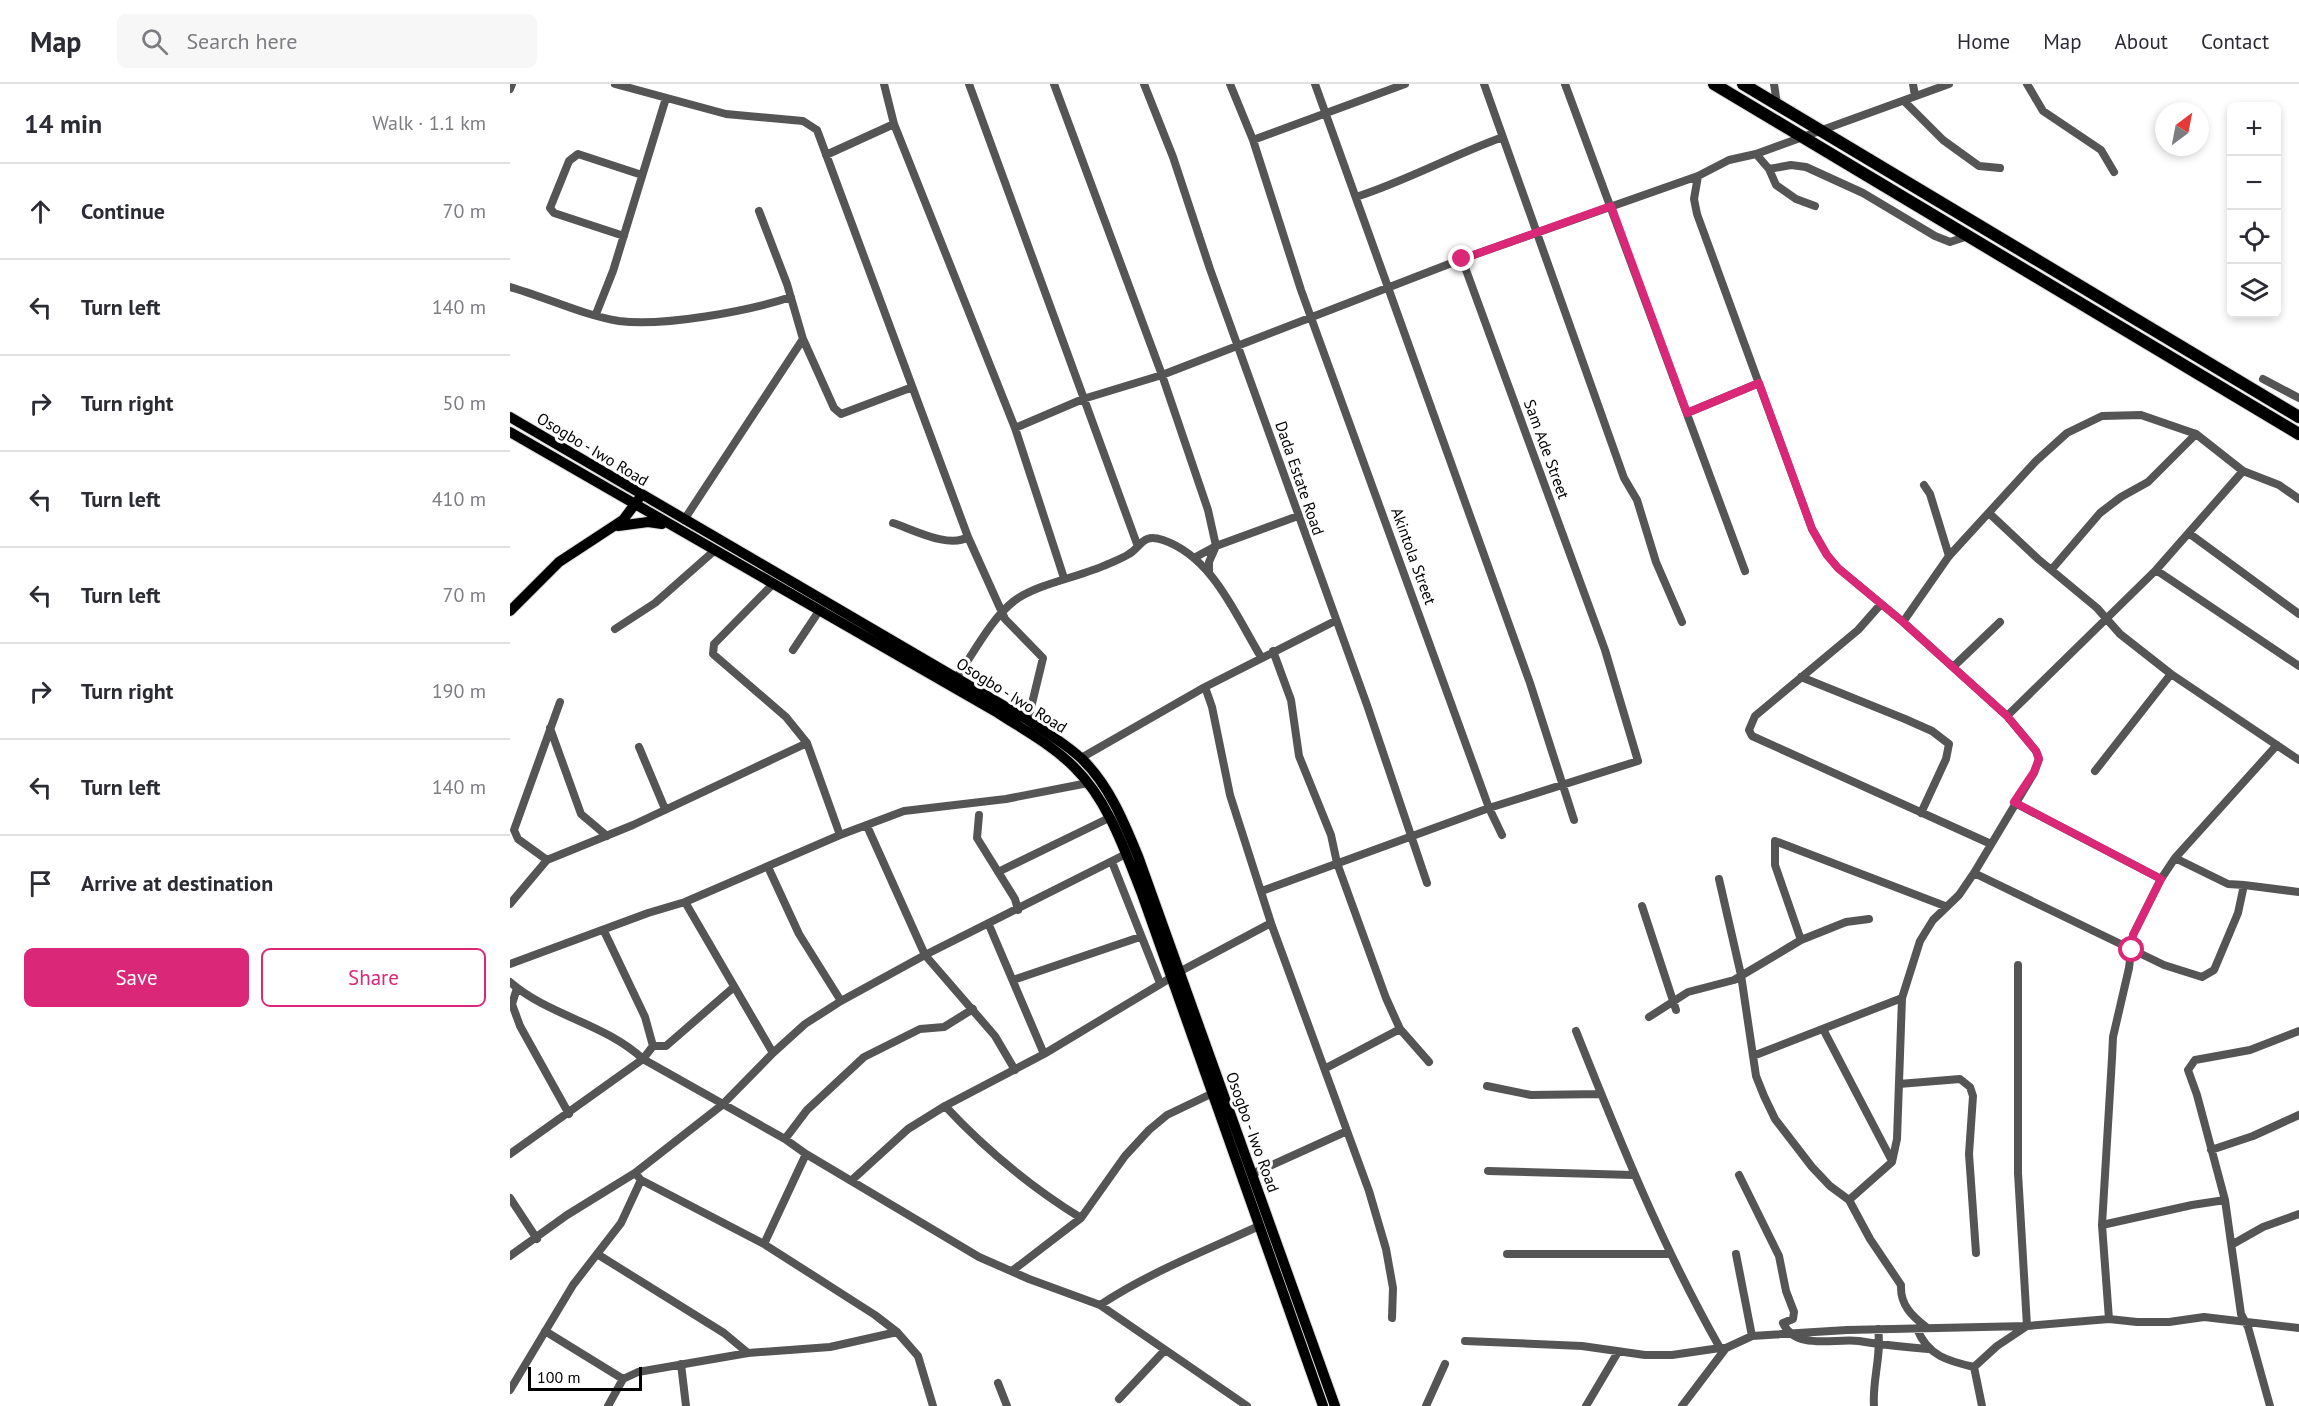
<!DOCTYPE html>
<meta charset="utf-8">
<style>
body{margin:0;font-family:"PT Sans",sans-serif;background:#f7f7f7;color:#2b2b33}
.controls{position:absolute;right:18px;top:18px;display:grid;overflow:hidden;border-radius:9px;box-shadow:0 3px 9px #0003}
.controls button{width:54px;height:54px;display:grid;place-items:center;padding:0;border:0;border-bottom:2px solid #e1e1e2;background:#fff;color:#2b2b33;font:30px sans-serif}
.compass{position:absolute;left:1645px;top:18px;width:54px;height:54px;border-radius:50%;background:#fff;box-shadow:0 3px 9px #0003;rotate:32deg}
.scale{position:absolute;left:18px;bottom:15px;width:114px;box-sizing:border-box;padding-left:6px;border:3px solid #000;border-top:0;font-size:16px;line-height:21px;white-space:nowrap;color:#000;-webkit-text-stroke:4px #fff;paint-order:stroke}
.stop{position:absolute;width:18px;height:18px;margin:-14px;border:4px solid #db2777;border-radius:50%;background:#fff}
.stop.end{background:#db2777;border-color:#fff;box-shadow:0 2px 6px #0008}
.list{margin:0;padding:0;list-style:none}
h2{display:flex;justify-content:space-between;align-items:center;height:78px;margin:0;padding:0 24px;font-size:26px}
h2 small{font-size:20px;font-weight:400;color:#7c7c81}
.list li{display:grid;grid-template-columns:39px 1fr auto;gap:18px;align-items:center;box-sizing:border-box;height:96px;padding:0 24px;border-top:2px solid #e1e1e2}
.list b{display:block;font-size:22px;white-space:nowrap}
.list em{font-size:20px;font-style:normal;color:#7c7c81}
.actions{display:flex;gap:12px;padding:18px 24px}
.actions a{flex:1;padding:14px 0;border:2px solid #db2777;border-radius:9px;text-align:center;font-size:21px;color:#db2777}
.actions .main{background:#db2777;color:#fff}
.icon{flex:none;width:33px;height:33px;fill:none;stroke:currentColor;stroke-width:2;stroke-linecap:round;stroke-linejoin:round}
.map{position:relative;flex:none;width:1789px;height:1322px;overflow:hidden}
header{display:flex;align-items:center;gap:36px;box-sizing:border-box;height:84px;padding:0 30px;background:#fff;border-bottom:2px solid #e1e1e2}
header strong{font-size:28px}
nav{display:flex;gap:33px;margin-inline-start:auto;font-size:21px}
.search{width:420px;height:54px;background:#f7f7f7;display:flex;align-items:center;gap:15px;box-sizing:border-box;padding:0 21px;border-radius:9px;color:#7c7c81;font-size:22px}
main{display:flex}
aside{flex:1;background:#fff}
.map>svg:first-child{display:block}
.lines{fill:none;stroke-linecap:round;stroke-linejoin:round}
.major-casing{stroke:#dbdbdb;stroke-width:12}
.highway-casing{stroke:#dbdbdb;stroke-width:14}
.minor{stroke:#555;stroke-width:8}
.major{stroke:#000;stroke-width:10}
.highway{stroke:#000;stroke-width:12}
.route{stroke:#db2777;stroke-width:8}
.labels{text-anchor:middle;stroke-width:6;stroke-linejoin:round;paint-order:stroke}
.street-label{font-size:16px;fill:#000;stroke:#fff}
</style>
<header>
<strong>Map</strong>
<div class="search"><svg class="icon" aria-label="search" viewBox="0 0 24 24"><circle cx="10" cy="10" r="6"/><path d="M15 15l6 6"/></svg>Search here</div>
<nav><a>Home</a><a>Map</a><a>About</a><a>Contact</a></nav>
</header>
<main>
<aside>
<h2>14 min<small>Walk · 1.1 km</small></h2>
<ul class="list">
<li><svg class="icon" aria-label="ahead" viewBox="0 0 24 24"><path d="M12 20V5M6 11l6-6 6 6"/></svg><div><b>Continue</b></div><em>70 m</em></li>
<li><svg class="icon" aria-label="left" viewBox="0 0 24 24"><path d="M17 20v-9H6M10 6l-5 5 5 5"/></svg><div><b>Turn left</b></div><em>140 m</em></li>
<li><svg class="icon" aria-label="right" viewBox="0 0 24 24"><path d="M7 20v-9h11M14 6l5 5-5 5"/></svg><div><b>Turn right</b></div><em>50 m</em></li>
<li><svg class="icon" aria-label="left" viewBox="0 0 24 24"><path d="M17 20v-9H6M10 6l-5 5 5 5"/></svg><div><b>Turn left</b></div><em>410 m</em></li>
<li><svg class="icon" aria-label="left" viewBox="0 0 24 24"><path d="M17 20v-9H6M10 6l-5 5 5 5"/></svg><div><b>Turn left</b></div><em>70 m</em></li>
<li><svg class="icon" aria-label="right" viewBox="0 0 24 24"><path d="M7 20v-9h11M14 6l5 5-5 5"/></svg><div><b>Turn right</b></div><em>190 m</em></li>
<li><svg class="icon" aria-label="left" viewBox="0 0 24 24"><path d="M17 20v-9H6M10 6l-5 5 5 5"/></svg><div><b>Turn left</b></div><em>140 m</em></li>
<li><svg class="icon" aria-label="arrive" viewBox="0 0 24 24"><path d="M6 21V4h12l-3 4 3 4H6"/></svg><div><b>Arrive at destination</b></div></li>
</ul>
<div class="actions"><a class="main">Save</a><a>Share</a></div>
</aside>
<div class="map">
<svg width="1789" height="1322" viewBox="0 0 1789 1322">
<rect width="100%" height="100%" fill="#fff"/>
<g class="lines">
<defs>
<path id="major" d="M0 333 518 636C536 648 556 660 572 675 599 701 614 738 628 772L825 1322
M0 348 488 629C514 646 542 661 564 683 598 716 615 767 632 810L813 1322
M108 442 138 438 152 440
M0 527 49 478 113 436 128 416"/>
<path id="highway" d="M1204 0 1789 350
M1233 0 1789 333"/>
</defs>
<use href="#major" class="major-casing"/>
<use href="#highway" class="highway-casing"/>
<path class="minor" d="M105 0 216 30 293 37 307 46 458 453 495 535 533 574 518 636
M374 0 384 40 505 344 554 494
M459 0 627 460
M544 0 652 291 698 426 706 462 699 478V488
M634 0 663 73 700 185 857 621 917 799
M720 0 743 56 791 206 979 724 992 751
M805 0 1020 599 1064 736
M974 0 1114 394 1127 416 1146 478 1172 538
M1055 0 1235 487
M1264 0 1267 20
M1403 0 1405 12
M1517 0 1533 27 1591 66 1604 88
M0 5 2 0
M1394 17 1433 56 1469 82 1490 84
M743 56 895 0
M1246 70 1259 85 1266 101 1286 115 1305 122
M316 71 384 40
M1259 85 1281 81 1296 83 1353 109 1425 152 1440 158 1458 152
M1188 92 1184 115 1187 130 1302 445 1317 471 1328 484 1393 538 1497 632 1526 667 1529 675 1524 689 1464 789 1449 811 1423 836 1410 857 1392 914 1387 1055 1382 1078 1339 1116
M846 113C896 97 943 71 993 53
M249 127 277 200 293 255 324 324 331 330 400 304
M114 152 44 129 40 124 59 77 68 70 132 91
M0 203C36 213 72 231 109 237 152 243 239 227 281 213
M86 230 103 187 156 14
M1753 295 1789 314
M1177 329 1249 299
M505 344 573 315 652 291 952 175 1188 92 1219 76 1246 70 1439 0
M1414 401 1420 410 1439 472
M1480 430 1528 475 1587 524 1610 550 1661 590 1789 676
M174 436 293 255
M383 439C402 445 439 465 458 453
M1680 450 1789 530
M684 474 706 462 788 432
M1542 485 1590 429 1611 413 1638 398 1686 350
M1646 486 1789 582
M263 500 204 560 203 570 276 633 297 659 330 751
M1371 520 1348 546 1245 632 1239 646 1242 652 1481 760
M1393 538 1439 472 1526 377 1557 349 1592 332 1631 331 1686 350 1733 387 1769 401 1789 415
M105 545 145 519 204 467
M283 566 309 527
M763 567 781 616 789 672 821 751 827 779 876 914 890 945 919 978
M1443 583 1490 538
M1291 593 1395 635 1422 647 1439 660 1436 675 1411 729
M446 594C464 569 480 536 504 517 528 499 571 493 598 480 605 477 613 474 619 470 632 462 632 449 653 456 703 473 726 532 751 573
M695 603 702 623 720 711 761 839 859 1107 876 1165 883 1204 882 1234
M1497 632 1646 486 1733 387
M40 644 71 730 97 752
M129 663 155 725
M571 674 695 603 825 537
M1585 687 1661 590
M1505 719 1651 795
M469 731 467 754 505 815 508 826
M357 742 415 871 485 952 505 986
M37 776 8 755 4 746 50 618
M602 778 650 899
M258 783 289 850 331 917
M488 788 599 734
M1464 789 1654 881 1692 893 1704 886 1728 829 1734 801 1718 800 1665 774
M1209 795 1231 891 1246 992 1254 1012 1265 1035 1302 1083 1320 1102 1339 1116 1360 1155 1391 1201C1390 1221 1402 1232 1416 1243
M1734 801 1789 808
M752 807 979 724 1128 677 1095 566 952 175
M175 818 263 969
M0 820 37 776 123 741 297 659
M1132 822 1166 926
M479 841 534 970
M1291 856 1265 781V757L1435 822
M0 880 138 829 175 818 330 751 394 727 496 715 578 699
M669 888 761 839
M503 896 630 853
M0 898C39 932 94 939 133 975L275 1055 296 1070 469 1173 519 1195 590 1221 737 1322
M7 904 2 920 10 942 59 1030
M1139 933 1178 908 1224 896 1291 856 1336 838 1359 835
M1313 945 1382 1077
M1066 947C1109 1055 1152 1162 1210 1264H1216
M143 962H156L224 903
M1243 972 1392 914
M816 984 890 945
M1389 1000 1450 995 1460 1003 1463 1012 1459 1070 1466 1169
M977 1002 1021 1011 1091 1010
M435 1022C475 1065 521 1103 571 1134
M275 1055 297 1026 354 973 410 945 434 943 463 925
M1701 1066 1743 1052 1789 1031
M0 1070 133 975 143 962 135 933 94 847
M978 1087 1123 1091
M125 1089 131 1096 254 1160 365 1231 387 1248 408 1272 423 1322
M742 1090 837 1047
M1229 1091 1269 1172 1276 1207 1284 1228 1283 1235 1273 1239C1286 1267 1324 1254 1349 1257 1372 1261 1395 1263 1418 1265
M342 1096 398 1045 435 1022 534 970 662 893
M0 1114 27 1155
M1592 1141 1682 1121 1715 1116
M254 1160 296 1070
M1723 1160 1753 1143 1789 1130
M87 1170 214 1249 238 1269
M997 1170H1160
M1226 1170 1242 1252
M0 1172 57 1131 125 1089 212 1021 263 969 295 940 331 917 415 871 616 770
M502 1187 571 1134 615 1072 639 1046 657 1031 703 1009
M590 1221C640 1188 695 1167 749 1142
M1599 1235 1592 1141 1602 974 1603 953 1619 884 1623 851 1651 795 1665 774 1767 661
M1407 1245C1418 1272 1438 1277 1464 1283
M35 1247 113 1295
M955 1257 1072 1262 1135 1271H1162L1210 1264
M171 1280 176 1322
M1464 1283 1487 1262 1517 1242 1508 1089V881
M1464 1283 1472 1322
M488 1299 497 1322
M0 1306 63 1201 111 1139 131 1096
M609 1315 655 1266
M98 1322 113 1295 128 1288 238 1269 320 1263 387 1248
M916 1322 935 1280
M1076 1322 1108 1268
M1172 1322 1216 1264 1242 1252 1337 1246 1517 1242 1599 1235 1627 1238H1659L1694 1233 1789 1244
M1364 1322C1362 1296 1372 1271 1368 1245
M1760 1322 1738 1243 1731 1230 1715 1116 1687 1011 1678 986 1685 976 1740 966 1789 947"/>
<use href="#major" class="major"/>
<use href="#highway" class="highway"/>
</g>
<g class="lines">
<path class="route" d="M952 175 1101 122 1177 329 1249 299 1302 445 1317 471 1328 484 1393 538 1497 632 1526 667 1529 675 1524 688 1504 718 1651 795 1623 851 1622 866"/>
</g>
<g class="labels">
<g class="street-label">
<text transform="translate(83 365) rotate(31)" y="6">Osogbo - Iwo Road</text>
<text transform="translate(1037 365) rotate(70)" y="6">Sam Ade Street</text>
<text transform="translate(790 394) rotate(71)" y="6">Dada Estate Road</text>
<text transform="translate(904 472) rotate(70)" y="6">Akintola Street</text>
<text transform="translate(502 611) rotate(32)" y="6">Osogbo - Iwo Road</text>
<text transform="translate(743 1048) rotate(70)" y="6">Osogbo - Iwo Road</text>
</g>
</g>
</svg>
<div class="controls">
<button>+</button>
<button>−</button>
<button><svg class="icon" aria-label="locate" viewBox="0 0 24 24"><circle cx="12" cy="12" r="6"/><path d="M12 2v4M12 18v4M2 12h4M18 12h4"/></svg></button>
<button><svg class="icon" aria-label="layers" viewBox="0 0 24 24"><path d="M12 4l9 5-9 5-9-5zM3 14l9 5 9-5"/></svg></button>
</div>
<svg class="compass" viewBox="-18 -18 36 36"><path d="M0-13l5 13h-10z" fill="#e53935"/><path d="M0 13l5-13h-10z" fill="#7c7c81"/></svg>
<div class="scale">100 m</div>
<div class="stop" style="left:1622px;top:866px"></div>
<div class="stop end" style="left:952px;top:175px"></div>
</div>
</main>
